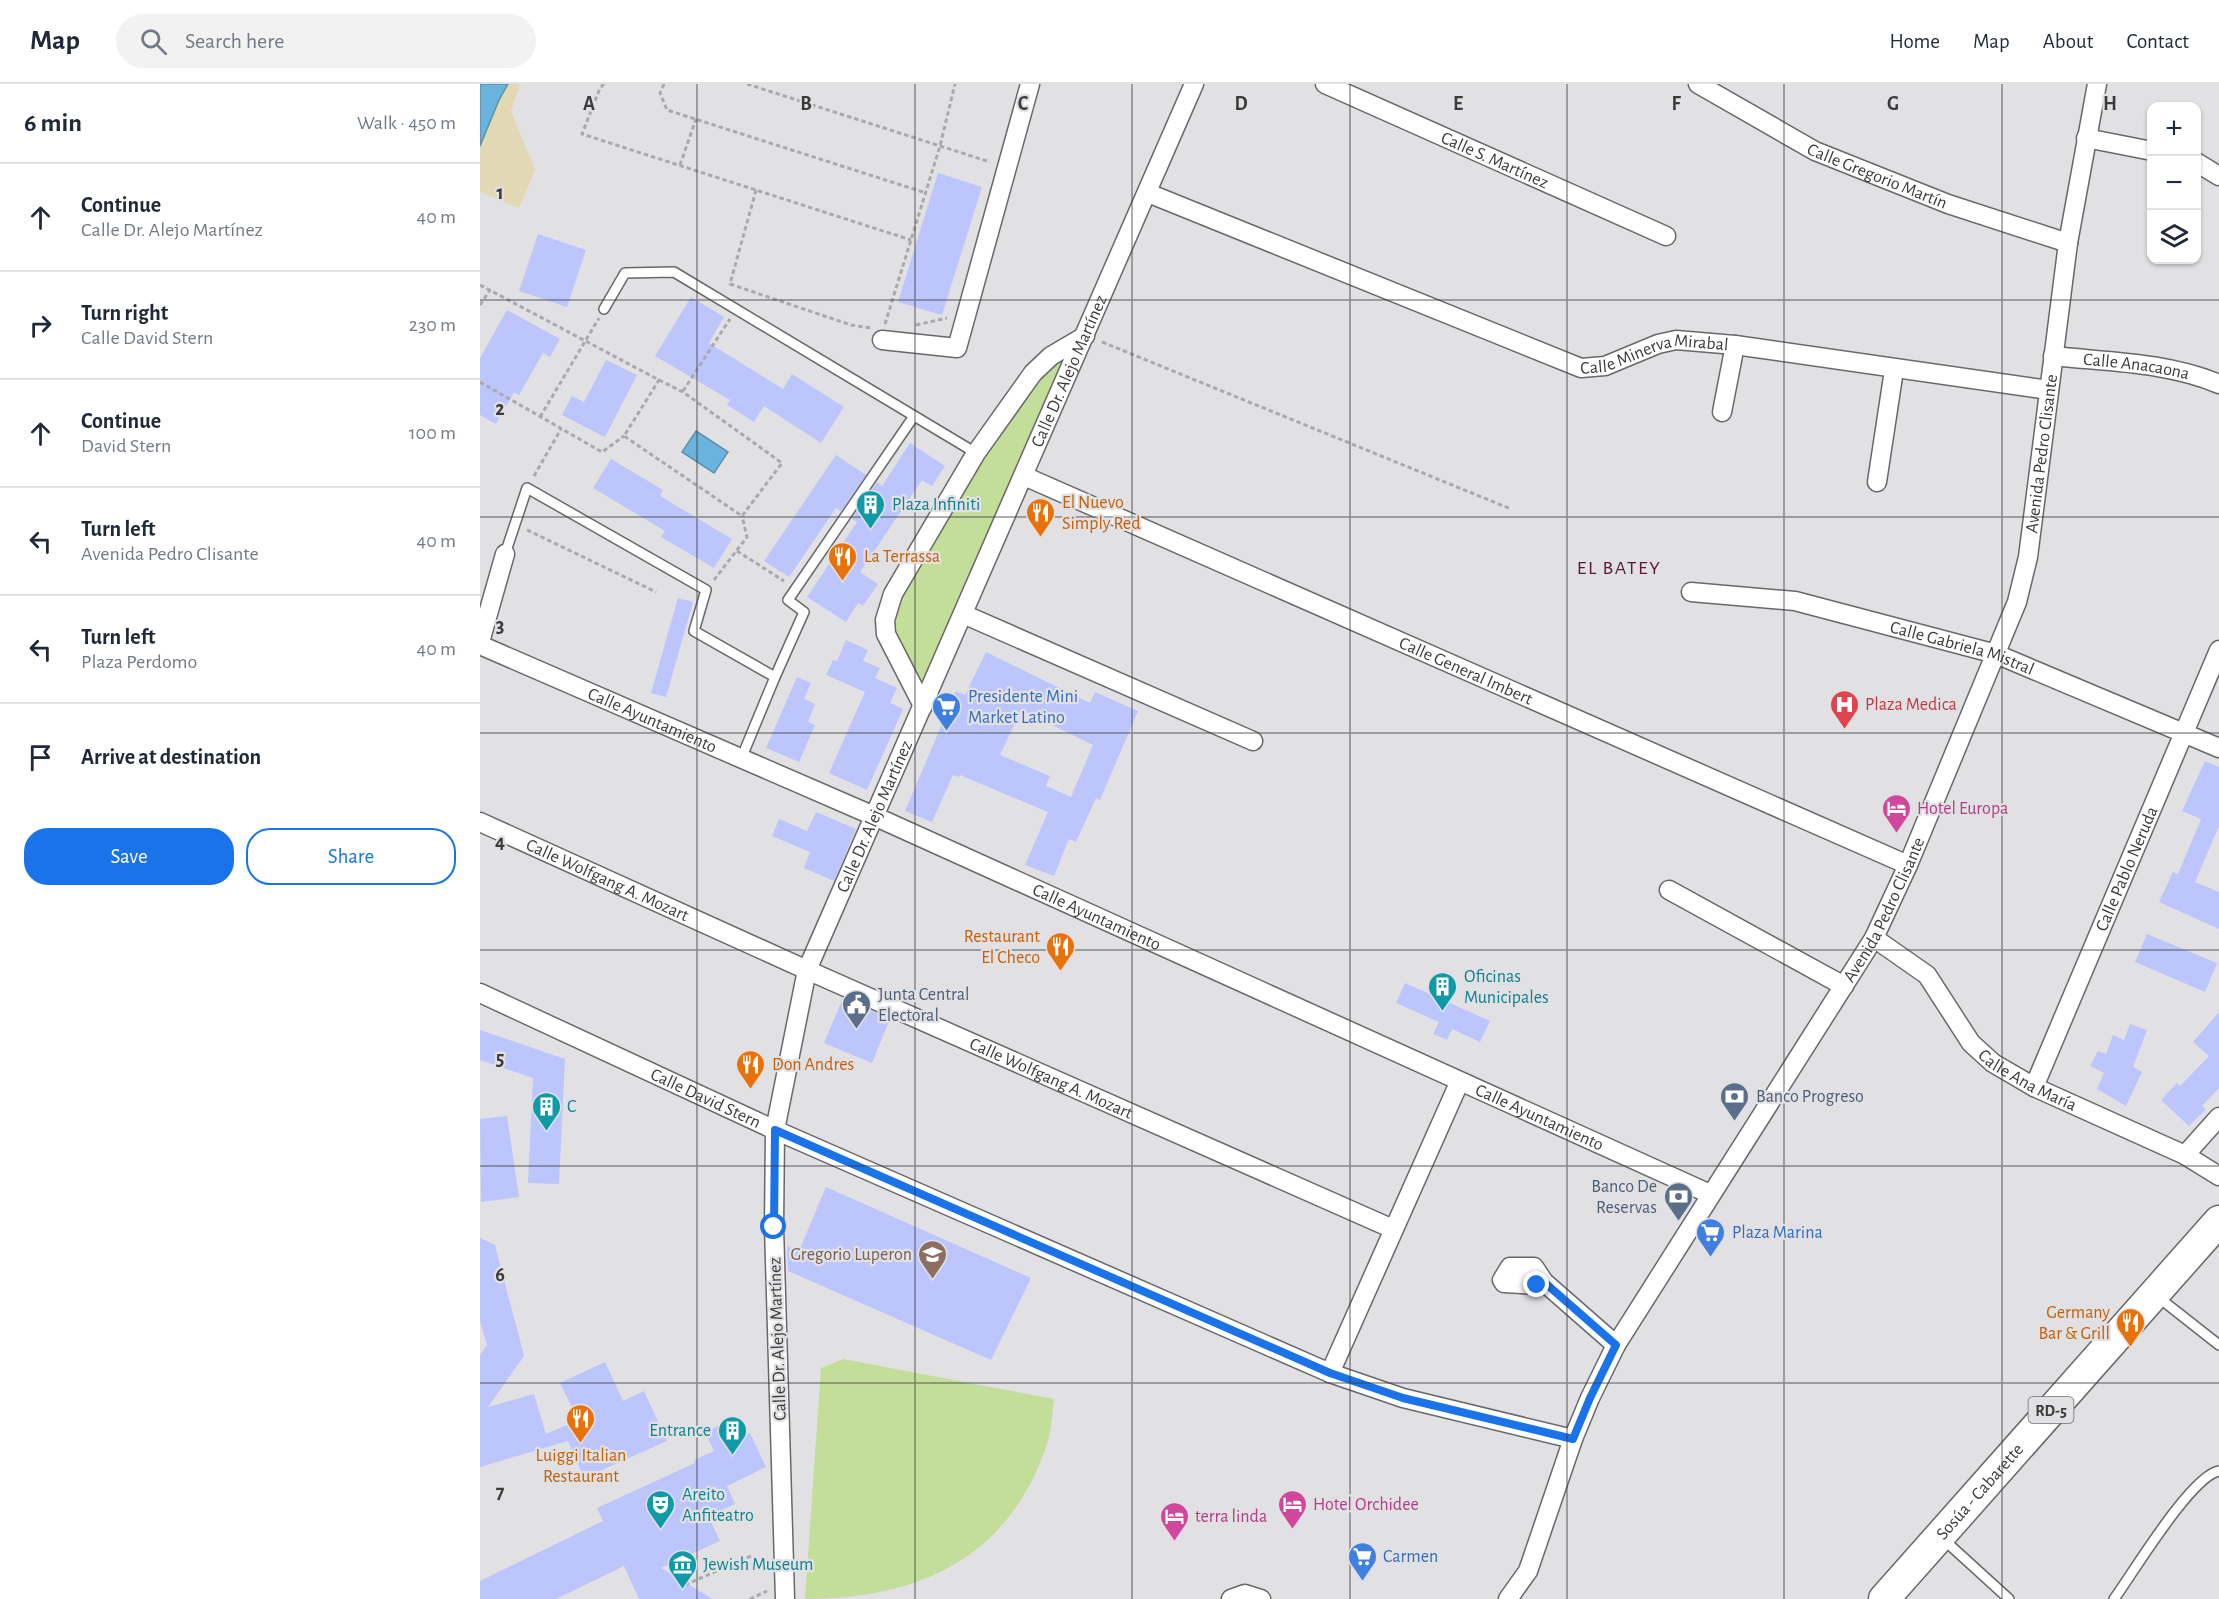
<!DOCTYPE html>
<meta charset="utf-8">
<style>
body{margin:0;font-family:"Alegreya Sans",sans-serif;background:#f2f2f3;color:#1f2937}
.controls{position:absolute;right:18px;top:18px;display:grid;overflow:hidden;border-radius:12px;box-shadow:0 2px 4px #0004}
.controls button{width:54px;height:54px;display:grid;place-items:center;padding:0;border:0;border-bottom:2px solid #e0e1e3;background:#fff;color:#1f2937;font:30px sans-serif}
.stop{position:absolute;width:18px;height:18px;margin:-14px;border:4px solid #1a73e8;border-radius:50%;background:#fff}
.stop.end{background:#1a73e8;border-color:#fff;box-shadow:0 2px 6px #0008}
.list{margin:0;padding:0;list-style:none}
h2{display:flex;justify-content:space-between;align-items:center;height:78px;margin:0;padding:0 24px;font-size:26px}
h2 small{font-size:20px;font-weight:400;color:#747a83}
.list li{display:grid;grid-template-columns:39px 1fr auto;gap:18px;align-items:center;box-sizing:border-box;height:108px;padding:0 24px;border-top:2px solid #e0e1e3}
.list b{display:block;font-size:22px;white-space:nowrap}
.list p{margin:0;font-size:20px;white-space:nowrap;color:#747a83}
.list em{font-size:20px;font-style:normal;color:#747a83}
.actions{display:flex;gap:12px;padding:18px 24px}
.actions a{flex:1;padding:14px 0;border:2px solid #1a73e8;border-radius:24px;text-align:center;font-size:21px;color:#1a73e8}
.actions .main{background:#1a73e8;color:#fff}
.icon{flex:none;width:33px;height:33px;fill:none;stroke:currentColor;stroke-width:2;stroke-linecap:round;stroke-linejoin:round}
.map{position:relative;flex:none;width:1739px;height:1515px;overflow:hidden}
header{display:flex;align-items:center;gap:36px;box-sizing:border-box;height:84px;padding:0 30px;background:#fff;border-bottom:2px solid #e0e1e3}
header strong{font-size:28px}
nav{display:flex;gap:33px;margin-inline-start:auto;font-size:21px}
.search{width:420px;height:54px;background:#f2f2f3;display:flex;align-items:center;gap:15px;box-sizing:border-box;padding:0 21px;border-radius:33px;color:#747a83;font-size:22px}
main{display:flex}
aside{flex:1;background:#fff}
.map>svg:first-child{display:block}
.green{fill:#c2de99}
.sand{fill:#e2d8b3}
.water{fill:#6bb3df;stroke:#5d8fae;stroke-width:1.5}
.building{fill:#bcc5fc;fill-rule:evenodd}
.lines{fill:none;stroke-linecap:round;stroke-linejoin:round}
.lane-casing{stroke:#67686a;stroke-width:12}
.street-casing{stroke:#67686a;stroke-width:21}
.primary-casing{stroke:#67686a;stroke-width:33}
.path{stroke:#aaaaac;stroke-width:3;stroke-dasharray:4.5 3;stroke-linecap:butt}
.lane{stroke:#fff;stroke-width:9}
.street{stroke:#fff;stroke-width:18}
.primary{stroke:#fff;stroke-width:30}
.route{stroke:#1a73e8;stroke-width:8}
.grid{fill:none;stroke:#3b3b3c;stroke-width:1.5;stroke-opacity:0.55}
.labels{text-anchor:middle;stroke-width:4.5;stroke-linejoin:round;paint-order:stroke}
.shield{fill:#e1e1e4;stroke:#6d6d6e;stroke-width:1.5}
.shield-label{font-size:16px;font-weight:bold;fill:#3b3b3c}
.street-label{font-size:18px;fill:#3b3b3c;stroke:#e1e1e4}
.food-label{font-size:18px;fill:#c56008;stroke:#e1e1e4;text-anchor:start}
.culture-label{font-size:18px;fill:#0d838f;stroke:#e1e1e4;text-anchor:start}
.shop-label{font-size:18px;fill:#366cbe;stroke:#e1e1e4;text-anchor:start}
.health-label{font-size:18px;fill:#be3a42;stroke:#e1e1e4;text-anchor:start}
.hotel-label{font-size:18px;fill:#b23c85;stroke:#e1e1e4;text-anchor:start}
.service-label{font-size:18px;fill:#4e5e75;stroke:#e1e1e4;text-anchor:start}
.education-label{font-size:18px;fill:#785e54;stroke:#e1e1e4;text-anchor:end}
.neighbourhood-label{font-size:20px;letter-spacing:1.5px;fill:#59193a;stroke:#e1e1e4}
.grid-label{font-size:20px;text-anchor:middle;font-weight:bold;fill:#3b3b3c;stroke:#e1e1e4;stroke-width:4.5;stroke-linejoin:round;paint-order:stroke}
</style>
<header>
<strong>Map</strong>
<div class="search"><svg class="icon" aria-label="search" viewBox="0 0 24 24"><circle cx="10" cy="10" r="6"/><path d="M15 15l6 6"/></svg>Search here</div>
<nav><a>Home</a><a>Map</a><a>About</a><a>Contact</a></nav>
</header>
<main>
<aside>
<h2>6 min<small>Walk · 450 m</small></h2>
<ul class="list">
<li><svg class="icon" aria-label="ahead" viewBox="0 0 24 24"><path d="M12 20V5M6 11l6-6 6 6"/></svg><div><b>Continue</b><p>Calle Dr. Alejo Martínez</p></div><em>40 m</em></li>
<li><svg class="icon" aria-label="right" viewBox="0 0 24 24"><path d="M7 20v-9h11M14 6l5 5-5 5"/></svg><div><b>Turn right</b><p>Calle David Stern</p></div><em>230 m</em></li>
<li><svg class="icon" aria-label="ahead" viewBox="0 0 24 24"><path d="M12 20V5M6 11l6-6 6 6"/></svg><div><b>Continue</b><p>David Stern</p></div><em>100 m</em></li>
<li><svg class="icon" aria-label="left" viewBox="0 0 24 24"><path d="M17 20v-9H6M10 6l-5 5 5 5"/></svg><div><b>Turn left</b><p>Avenida Pedro Clisante</p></div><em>40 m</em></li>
<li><svg class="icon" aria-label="left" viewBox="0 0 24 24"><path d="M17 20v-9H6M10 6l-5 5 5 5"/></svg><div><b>Turn left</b><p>Plaza Perdomo</p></div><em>40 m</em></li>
<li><svg class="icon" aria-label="arrive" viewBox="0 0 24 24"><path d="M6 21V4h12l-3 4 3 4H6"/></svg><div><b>Arrive at destination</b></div></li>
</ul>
<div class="actions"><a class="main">Save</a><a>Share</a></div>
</aside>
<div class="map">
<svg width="1739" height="1515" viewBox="0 0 1739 1515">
<rect width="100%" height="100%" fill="#e1e1e4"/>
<path class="green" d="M591 262 445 605C433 585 416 564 412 540 409 514 530 324 552 294 562 282 579 272 591 262Z
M363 1275 574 1315C572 1329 572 1346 567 1360 529 1474 439 1515 325 1515L341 1284Z"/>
<path class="sand" d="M28 0H40L31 27 55 86 39 124 0 108V62L19 16Z"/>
<path class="water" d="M0 0H28L19 16 0 62Z
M216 347 248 368 234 389 202 368Z"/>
<path class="building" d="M458 89 502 103 462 231 418 218Z
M58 150 106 166 87 223 39 207Z
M211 213 244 233 229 259 303 305 312 290 364 323 341 359 284 322 274 338 247 321 250 316 175 272Z
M27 226 80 255 70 273 63 269 39 311 34 308 16 340 0 331V274Z
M126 276 157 291 125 353 82 331 92 312 104 318Z
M430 359 465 382 452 402 442 396 380 488 398 500 383 522 378 519 366 538 327 513 377 438 372 435 397 398 402 402Z
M356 371 386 391 361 427 356 424 309 493 284 477Z
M131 375 183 406 180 412 252 455 234 484 181 453 185 447 113 404Z
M198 514 213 518 186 613 171 609Z
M366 556 388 566 383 577 400 584 395 594 417 604 410 619 423 625 387 706 349 689 385 608 346 591 353 576 357 577Z
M506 568 610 619 615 608 658 627 620 716 616 714 596 758 589 755 574 792 545 781 568 728 480 691 479 693 473 691 452 738 425 727 476 607 485 611ZM541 626 613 661 591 713 566 702 570 692 520 671Z
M317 593 331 599 324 615 335 620 328 638 335 641 319 678 286 664Z
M1725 677 1739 683V742L1715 798 1739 808V845L1679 818 1693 788 1698 790 1721 735 1702 727Z
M336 728 376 745 354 797 324 784 330 768 292 752 299 735 327 747Z
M1667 850 1737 879 1725 908 1655 878Z
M925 899 1010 937 1000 958 972 945 967 956 953 950 959 938 916 919Z
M363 914 410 935 392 979 344 959Z
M1739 928V1004L1722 1022 1726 1025 1709 1042 1681 1016 1697 999 1700 1002 1729 972 1713 958Z
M1650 940 1667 946 1653 983 1662 988 1646 1022 1617 1005 1624 989 1610 982 1618 967 1626 970 1633 951 1644 956Z
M0 946 85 975 79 1100 48 1099 53 994 0 976Z
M27 1032 39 1113 1 1118 0 1035Z
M346 1103 551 1194 511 1276 308 1187 307 1162 319 1167Z
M0 1154 15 1161 44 1272 8 1323 54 1310 66 1350 98 1336 80 1299 125 1278 143 1317 164 1307 187 1357 104 1394 88 1357 0 1383V1271L7 1261 0 1237Z
M240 1341 248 1359 270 1349 286 1383 247 1402 255 1420 228 1432 240 1457 181 1484 233 1515H159L144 1482 76 1515H0V1497L123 1437 117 1424 215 1379 214 1376 234 1367 225 1348Z"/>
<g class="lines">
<defs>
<path id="lane" d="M124 225 145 189 194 188 496 369
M25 470 47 404 226 506 214 547 295 593 324 528 308 516 434 332
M261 675 295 593
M1678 1213 1739 1261
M1462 1454 1529 1515
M1634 1515C1653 1489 1711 1392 1739 1387"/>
<g id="street">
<path id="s1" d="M845 0 1186 152"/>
<path id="s2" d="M1218 0 1335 67 1468 120 1588 159"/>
<path d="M1606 54 1672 67"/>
<path d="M1716 78 1739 92"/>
<path id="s3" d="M668 109 1101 284 1125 282 1178 260 1196 256 1255 261 1569 306"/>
<path d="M402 256 477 264 550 0"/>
<path id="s4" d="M1573 272C1628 278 1687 278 1739 300"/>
<path d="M1242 328 1255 261"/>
<path id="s5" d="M544 392 1428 781"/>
<path d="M1397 398 1414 286"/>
<path id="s6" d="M1211 508 1315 517 1516 570 1739 664"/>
<path d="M483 530 773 657"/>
<path d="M0 558 25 470"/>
<path id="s7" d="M0 561 394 732 1230 1110"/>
<path d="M443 622 406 550 405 536 413 510 496 369 553 289 571 272 605 252"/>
<path id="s8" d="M0 738 327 886 913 1145"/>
<path d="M1189 806 1364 902"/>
<path id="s9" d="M1394 854 1447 891 1491 959 1513 979 1554 1003 1705 1071 1739 1092"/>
<path id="s10" d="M0 909 295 1046 850 1289 923 1314 1093 1355"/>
<path id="s11" d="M1554 1003 1739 566"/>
<path d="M1705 1071 1739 1033"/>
<path d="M1064 1198 1054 1183H1030L1022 1196 1024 1199 1057 1201 1064 1198 1136 1261"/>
<path d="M850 1289 979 999"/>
<path id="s12" d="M305 1515 294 1143 295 1046 327 886 714 0"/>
<path d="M751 1515 765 1510 781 1515"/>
<path id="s13" d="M1028 1515 1048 1487 1093 1355 1110 1314 1136 1261 1394 854 1428 781 1537 518 1548 473 1588 159 1617 0"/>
</g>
<g id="primary">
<path id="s14" d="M1404 1515 1739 1137"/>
</g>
</defs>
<use href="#lane" class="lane-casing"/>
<use href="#street" class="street-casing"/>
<use href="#primary" class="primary-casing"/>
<path class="path" d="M124 0 120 4 102 50 431 156
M184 0 180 9 187 26 446 109
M267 0 510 78
M200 81 216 35
M276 106 250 200 371 241 391 244
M0 201 179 296
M0 221 10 206
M405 240 460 62 475 0
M436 241 467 234
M622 258 1031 425
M179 296 203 308 302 379 262 432 144 352Z
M0 298 122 368 144 352
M203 307 250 235
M60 333 119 234
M54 392 81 345
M47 446 176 508
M257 467 304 497
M234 496 267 453 262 432
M205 1501 271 1472
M270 1515 287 1507"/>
<use href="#lane" class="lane"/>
<use href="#street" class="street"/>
<use href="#primary" class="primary"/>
</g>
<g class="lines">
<path class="route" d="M294 1143 295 1046 850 1289 923 1314 1093 1355 1110 1314 1136 1261 1064 1198 1057 1201"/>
</g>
<path class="grid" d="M217 0V1515M435 0V1515M652 0V1515M870 0V1515M1087 0V1515M1304 0V1515M1522 0V1515M0 216H1739M0 433H1739M0 649H1739M0 866H1739M0 1082H1739M0 1299H1739"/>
<defs>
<symbol id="building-pin" viewBox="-11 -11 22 30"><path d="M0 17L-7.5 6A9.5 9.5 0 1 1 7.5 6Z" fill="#0f9aa8" stroke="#e1e1e4"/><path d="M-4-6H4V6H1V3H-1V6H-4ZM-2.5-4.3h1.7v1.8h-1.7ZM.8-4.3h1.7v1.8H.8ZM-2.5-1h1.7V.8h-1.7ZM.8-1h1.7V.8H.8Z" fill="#fff"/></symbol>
<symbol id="restaurant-pin" viewBox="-11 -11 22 30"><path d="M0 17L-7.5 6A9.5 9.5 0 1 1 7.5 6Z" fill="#e8710a" stroke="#e1e1e4"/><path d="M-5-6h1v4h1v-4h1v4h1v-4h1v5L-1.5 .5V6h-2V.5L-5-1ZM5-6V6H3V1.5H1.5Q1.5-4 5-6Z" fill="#fff"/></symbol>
<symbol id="hospital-pin" viewBox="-11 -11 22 30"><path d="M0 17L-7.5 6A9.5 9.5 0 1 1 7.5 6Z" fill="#e0444e" stroke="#e1e1e4"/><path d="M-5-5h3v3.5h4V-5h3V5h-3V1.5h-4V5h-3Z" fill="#fff"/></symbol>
<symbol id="supermarket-pin" viewBox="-11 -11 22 30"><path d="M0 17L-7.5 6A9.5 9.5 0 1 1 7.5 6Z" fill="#3f7fe0" stroke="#e1e1e4"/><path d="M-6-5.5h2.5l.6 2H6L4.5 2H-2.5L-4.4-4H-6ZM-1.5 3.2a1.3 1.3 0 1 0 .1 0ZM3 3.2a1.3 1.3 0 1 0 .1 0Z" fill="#fff"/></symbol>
<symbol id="hotel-pin" viewBox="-11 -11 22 30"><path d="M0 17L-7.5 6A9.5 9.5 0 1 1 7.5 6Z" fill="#d1479c" stroke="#e1e1e4"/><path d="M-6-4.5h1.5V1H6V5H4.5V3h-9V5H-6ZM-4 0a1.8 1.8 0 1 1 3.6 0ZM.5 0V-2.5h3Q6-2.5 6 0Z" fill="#fff"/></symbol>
<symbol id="civic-pin" viewBox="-11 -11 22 30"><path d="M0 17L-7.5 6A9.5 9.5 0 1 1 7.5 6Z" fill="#5c6f8a" stroke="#e1e1e4"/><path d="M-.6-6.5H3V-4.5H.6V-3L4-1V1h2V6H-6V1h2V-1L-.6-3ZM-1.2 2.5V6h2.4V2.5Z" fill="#fff"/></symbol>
<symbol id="bank-pin" viewBox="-11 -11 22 30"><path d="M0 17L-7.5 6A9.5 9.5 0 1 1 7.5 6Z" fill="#5c6f8a" stroke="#e1e1e4"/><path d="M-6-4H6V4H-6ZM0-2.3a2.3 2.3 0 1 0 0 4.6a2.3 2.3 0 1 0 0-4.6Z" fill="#fff"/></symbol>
<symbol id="school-pin" viewBox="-11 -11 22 30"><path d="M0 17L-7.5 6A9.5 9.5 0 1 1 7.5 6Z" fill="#8d6e63" stroke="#e1e1e4"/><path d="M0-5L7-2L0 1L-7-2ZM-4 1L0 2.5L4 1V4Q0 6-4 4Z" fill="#fff"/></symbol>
<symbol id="theatre-pin" viewBox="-11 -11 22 30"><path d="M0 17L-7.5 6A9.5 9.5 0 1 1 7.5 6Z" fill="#0f9aa8" stroke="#e1e1e4"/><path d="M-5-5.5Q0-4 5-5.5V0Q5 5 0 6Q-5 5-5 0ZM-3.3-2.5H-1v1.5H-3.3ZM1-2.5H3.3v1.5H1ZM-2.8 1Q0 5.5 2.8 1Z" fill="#fff"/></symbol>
<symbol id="museum-pin" viewBox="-11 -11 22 30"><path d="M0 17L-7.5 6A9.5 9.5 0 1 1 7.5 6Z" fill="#0f9aa8" stroke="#e1e1e4"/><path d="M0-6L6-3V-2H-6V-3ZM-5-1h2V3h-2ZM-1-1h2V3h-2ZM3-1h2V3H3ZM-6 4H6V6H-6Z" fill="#fff"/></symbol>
</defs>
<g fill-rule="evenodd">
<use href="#building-pin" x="374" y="404" width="33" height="45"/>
<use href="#restaurant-pin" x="544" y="412" width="33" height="45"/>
<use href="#restaurant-pin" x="346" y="456" width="33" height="45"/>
<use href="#hospital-pin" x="1348" y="604" width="33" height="45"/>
<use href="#supermarket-pin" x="450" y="606" width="33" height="45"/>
<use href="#hotel-pin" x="1400" y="708" width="33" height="45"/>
<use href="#restaurant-pin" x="564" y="846" width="33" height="45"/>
<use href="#building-pin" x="946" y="886" width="33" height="45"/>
<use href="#civic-pin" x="360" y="904" width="33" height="45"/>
<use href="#restaurant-pin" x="254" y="964" width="33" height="45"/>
<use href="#bank-pin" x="1238" y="996" width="33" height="45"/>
<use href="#building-pin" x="50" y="1006" width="33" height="45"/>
<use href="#bank-pin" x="1182" y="1096" width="33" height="45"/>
<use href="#supermarket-pin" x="1214" y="1132" width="33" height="45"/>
<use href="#school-pin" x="436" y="1154" width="33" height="45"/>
<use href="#restaurant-pin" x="1634" y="1222" width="33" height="45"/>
<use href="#restaurant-pin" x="84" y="1318" width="33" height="45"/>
<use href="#building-pin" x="236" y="1330" width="33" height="45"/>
<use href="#theatre-pin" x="164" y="1404" width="33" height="45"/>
<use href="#hotel-pin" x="796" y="1404" width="33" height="45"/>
<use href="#hotel-pin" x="678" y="1416" width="33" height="45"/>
<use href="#supermarket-pin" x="866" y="1456" width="33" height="45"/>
<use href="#museum-pin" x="186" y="1464" width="33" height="45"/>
</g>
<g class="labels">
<rect class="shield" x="1548.5" y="1313" width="45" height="26" rx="4.5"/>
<g class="shield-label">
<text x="1571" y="1332">RD-5</text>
</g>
<g class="street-label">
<text dy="6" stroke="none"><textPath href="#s1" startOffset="186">Calle S. Martínez</textPath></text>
<text dy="6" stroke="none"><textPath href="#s2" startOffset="202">Calle Gregorio Martín</textPath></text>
<text dy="6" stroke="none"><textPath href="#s3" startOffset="543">Calle Minerva Mirabal</textPath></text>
<text dy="6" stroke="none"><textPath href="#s4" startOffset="84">Calle Anacaona</textPath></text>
<text dy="6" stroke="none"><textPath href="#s12" startOffset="1286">Calle Dr. Alejo Martínez</textPath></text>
<text dy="6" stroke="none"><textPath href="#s13" startOffset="1275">Avenida Pedro Clisante</textPath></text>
<text dy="6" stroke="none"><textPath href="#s6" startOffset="278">Calle Gabriela Mistral</textPath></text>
<text dy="6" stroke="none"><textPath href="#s5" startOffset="483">Calle General Imbert</textPath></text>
<text dy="6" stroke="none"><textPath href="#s7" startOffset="188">Calle Ayuntamiento</textPath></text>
<text dy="6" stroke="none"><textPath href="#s12" startOffset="800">Calle Dr. Alejo Martínez</textPath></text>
<text dy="6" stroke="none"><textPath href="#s11" startOffset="237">Calle Pablo Neruda</textPath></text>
<text dy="6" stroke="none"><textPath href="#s8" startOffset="140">Calle Wolfgang A. Mozart</textPath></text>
<text dy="6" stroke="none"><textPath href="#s13" startOffset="789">Avenida Pedro Clisante</textPath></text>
<text dy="6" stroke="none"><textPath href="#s7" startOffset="674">Calle Ayuntamiento</textPath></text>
<text dy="6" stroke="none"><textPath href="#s8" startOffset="626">Calle Wolfgang A. Mozart</textPath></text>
<text dy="6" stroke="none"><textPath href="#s9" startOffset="214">Calle Ana María</textPath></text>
<text dy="6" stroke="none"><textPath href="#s10" startOffset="249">Calle David Stern</textPath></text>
<text dy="6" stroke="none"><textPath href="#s7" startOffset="1160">Calle Ayuntamiento</textPath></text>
<text transform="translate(297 1255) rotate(-92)" y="6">Calle Dr. Alejo Martínez</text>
<text dy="6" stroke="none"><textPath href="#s14" startOffset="144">Sosúa - Cabarette</textPath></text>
</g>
<g class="food-label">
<text x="582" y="424">El Nuevo<tspan x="582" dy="21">Simply Red</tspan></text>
<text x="384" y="478">La Terrassa</text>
<text x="560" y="858" text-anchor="end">Restaurant<tspan x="560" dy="21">El Checo</tspan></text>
<text x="292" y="986">Don Andres</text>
<text x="1630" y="1234" text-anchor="end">Germany<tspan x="1630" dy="21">Bar &amp; Grill</tspan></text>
<text x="101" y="1377" text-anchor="middle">Luiggi Italian<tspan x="101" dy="21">Restaurant</tspan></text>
</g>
<g class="culture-label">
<text x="412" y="426">Plaza Infiniti</text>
<text x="984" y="898">Oficinas<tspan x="984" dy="21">Municipales</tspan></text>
<text x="87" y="1028">C</text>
<text x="231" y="1352" text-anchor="end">Entrance</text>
<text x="202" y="1416">Areito<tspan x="202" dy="21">Anfiteatro</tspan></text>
<text x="223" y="1486">Jewish Museum</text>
</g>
<g class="shop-label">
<text x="488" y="618">Presidente Mini<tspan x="488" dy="21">Market Latino</tspan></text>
<text x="1252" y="1154">Plaza Marina</text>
<text x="903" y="1478">Carmen</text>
</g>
<g class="health-label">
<text x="1385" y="626">Plaza Medica</text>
</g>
<g class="hotel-label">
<text x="1437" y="730">Hotel Europa</text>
<text x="833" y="1426">Hotel Orchidee</text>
<text x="715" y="1438">terra linda</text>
</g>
<g class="service-label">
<text x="398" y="916">Junta Central<tspan x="398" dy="21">Electoral</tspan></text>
<text x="1276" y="1018">Banco Progreso</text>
<text x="1177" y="1108" text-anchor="end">Banco De<tspan x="1177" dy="21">Reservas</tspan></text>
</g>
<g class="education-label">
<text x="432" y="1176">Gregorio Luperon</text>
</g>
<g class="neighbourhood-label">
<text x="1139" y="490">EL BATEY</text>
</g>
</g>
<g class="grid-label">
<text x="109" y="26">A</text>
<text x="326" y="26">B</text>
<text x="543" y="26">C</text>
<text x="761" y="26">D</text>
<text x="978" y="26">E</text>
<text x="1196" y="26">F</text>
<text x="1413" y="26">G</text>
<text x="1630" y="26">H</text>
<text x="20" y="115">1</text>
<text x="20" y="331">2</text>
<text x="20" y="548">3</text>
<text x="20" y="764">4</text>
<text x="20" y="981">5</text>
<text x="20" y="1197">6</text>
<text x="20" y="1414">7</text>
</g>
</svg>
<div class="controls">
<button>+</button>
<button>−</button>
<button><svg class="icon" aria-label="layers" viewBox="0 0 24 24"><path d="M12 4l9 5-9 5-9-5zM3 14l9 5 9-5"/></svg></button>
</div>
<div class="stop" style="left:294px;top:1143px"></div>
<div class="stop end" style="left:1057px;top:1201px"></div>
</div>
</main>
